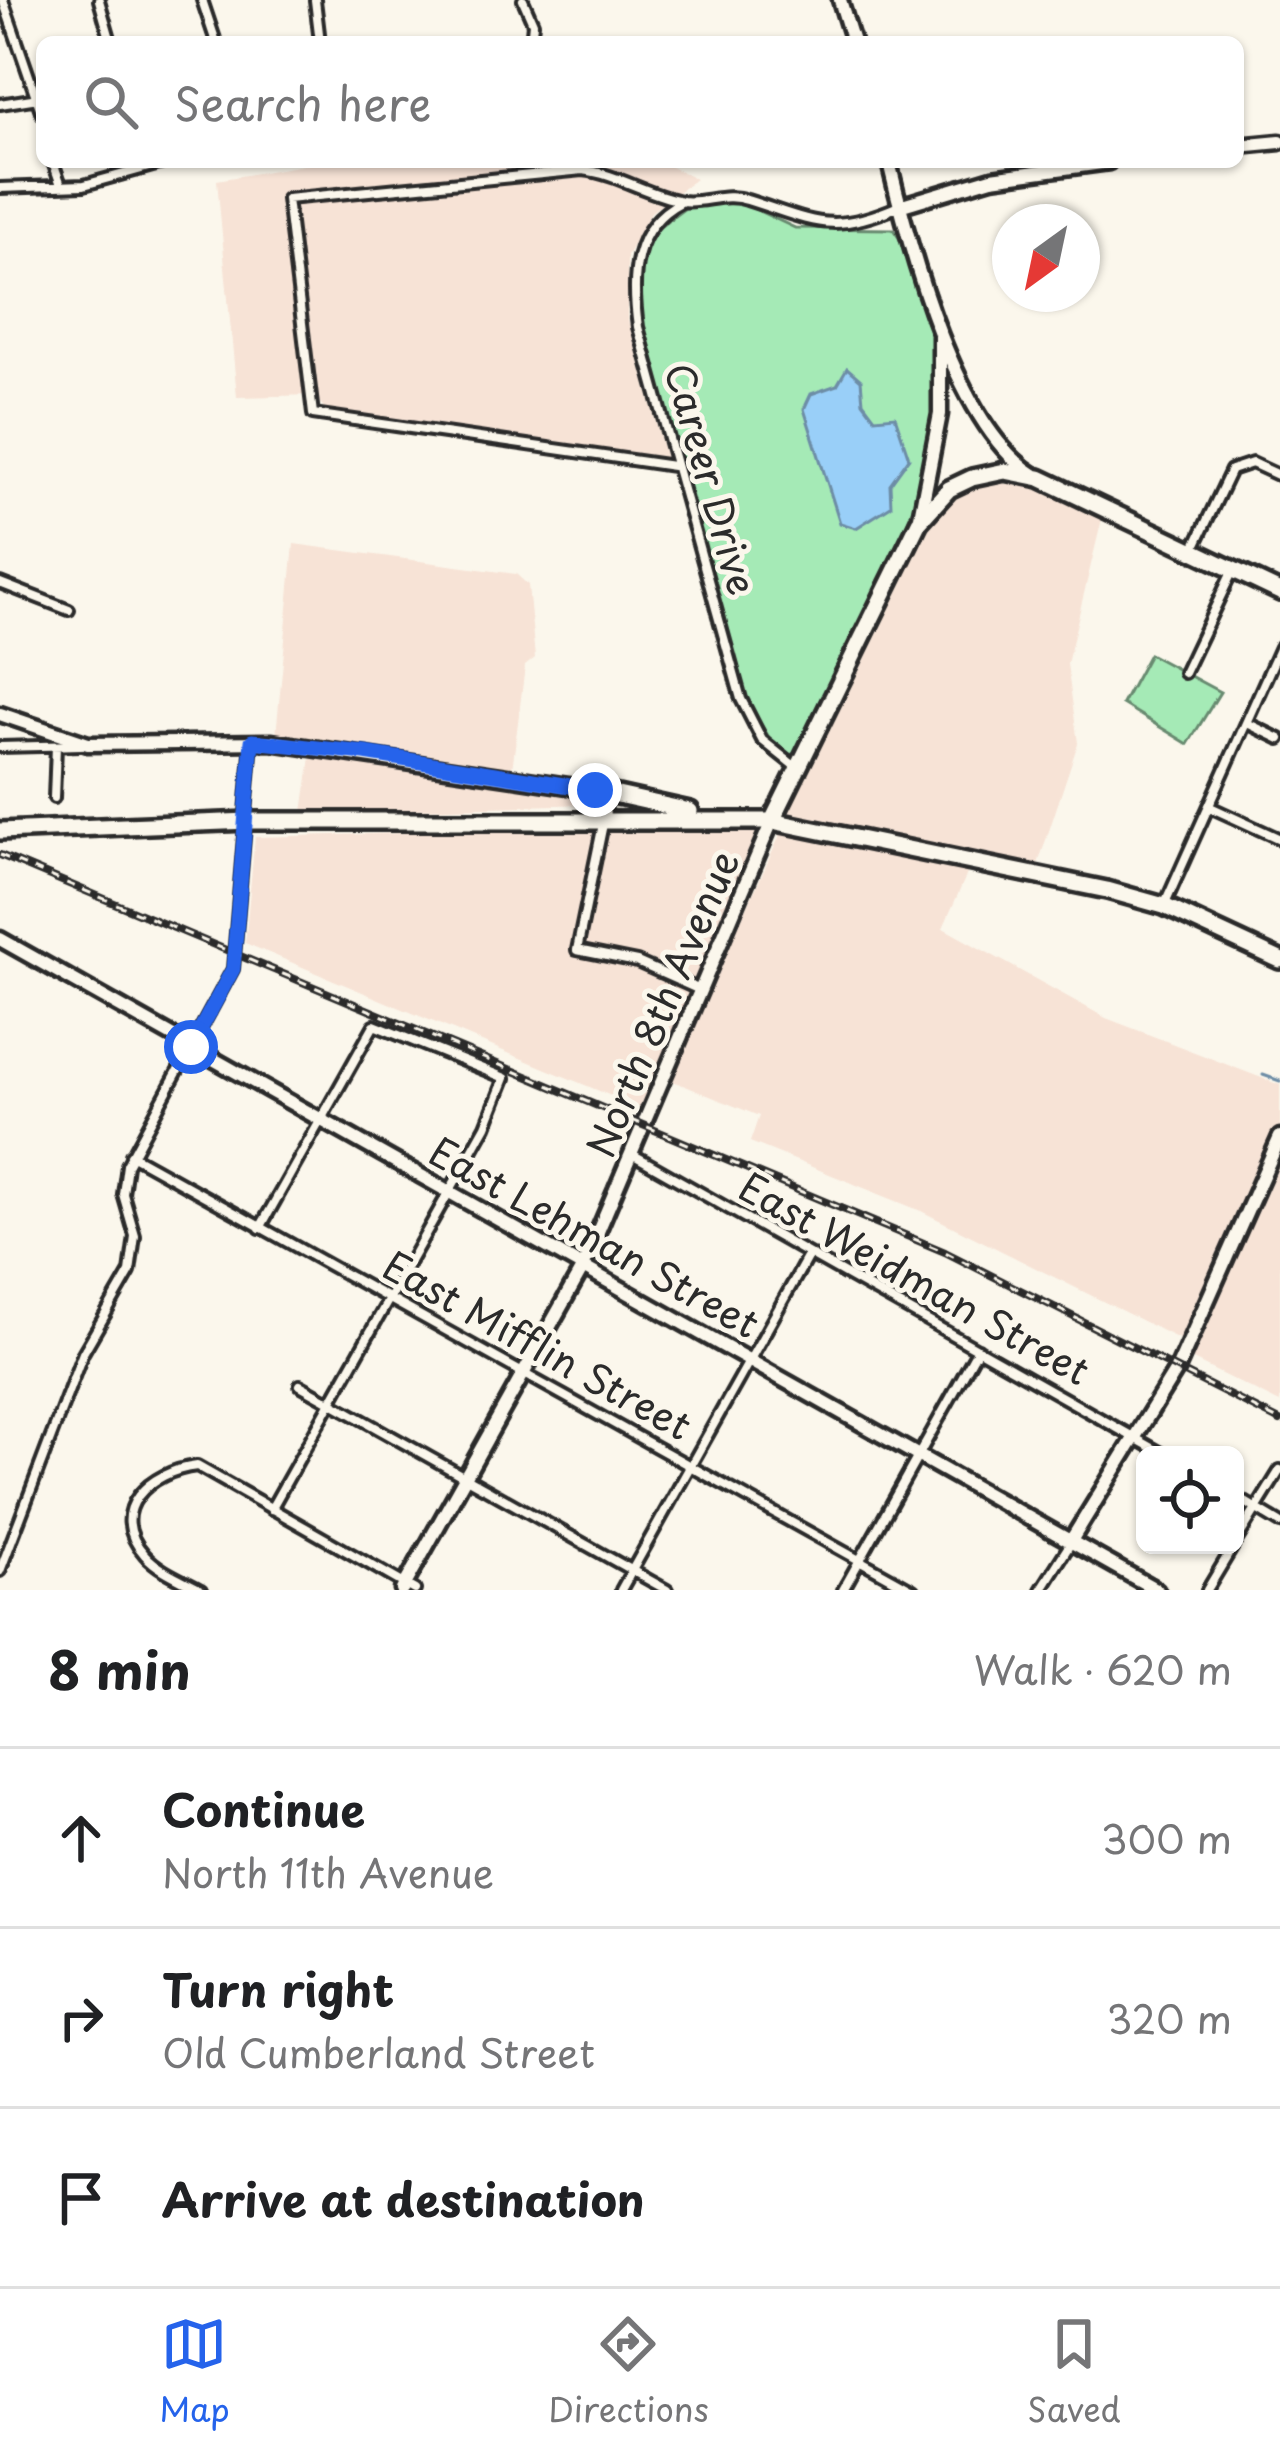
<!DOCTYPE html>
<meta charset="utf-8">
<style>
body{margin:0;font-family:"Playpen Sans",sans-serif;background:#f2f2f2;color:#202124}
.controls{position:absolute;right:36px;bottom:36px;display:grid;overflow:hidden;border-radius:18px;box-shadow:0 3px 9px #0004}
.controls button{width:108px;height:108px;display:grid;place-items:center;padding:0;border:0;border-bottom:3px solid #e0e0e0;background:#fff;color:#202124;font:60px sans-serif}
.compass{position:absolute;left:992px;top:204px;width:108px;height:108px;border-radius:50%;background:#fff;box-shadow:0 3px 9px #0004;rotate:213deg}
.stop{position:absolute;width:36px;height:36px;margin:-27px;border:9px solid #2563eb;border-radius:50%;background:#fff}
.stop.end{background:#2563eb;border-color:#fff;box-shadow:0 3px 12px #0008}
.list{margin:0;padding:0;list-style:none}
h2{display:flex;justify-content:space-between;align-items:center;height:156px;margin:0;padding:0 48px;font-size:51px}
h2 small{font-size:39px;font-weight:400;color:#757577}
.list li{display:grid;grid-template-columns:78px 1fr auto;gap:36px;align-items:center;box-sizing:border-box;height:180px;padding:0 48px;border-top:3px solid #e0e0e0}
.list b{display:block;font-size:45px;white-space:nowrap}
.list p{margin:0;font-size:39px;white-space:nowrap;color:#757577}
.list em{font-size:39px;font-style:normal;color:#757577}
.icon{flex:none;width:66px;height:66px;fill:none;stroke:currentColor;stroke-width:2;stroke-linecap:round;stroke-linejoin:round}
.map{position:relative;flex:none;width:1280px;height:1590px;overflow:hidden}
.search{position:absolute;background:#fff;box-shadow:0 3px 9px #0004;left:36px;right:36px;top:36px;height:132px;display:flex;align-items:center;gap:30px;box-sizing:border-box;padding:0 42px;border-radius:18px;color:#757577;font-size:45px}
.sheet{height:696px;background:#fff}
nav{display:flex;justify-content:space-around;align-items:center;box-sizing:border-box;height:168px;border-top:3px solid #e0e0e0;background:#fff;font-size:33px;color:#757577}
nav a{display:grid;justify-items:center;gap:6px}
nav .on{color:#2563eb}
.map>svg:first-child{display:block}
.built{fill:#f7e3d6}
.green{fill:#a5eab6;stroke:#688a70;stroke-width:3}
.water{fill:#99cff8;stroke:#6d8da6;stroke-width:3}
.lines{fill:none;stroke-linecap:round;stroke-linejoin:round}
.stream{stroke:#6d8da6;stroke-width:3}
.street-casing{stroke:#2b2b2b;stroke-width:16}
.secondary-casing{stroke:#2b2b2b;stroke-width:21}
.highway-casing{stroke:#2b2b2b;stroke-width:24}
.street{stroke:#fbf7ec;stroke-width:8}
.secondary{stroke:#fbf7ec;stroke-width:12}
.highway{stroke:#fbf7ec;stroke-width:15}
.rail-casing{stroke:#2b2b2b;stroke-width:8}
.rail{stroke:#fbf7ec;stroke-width:3;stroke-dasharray:9;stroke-linecap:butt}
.route{stroke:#2563eb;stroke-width:15}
.labels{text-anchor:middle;stroke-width:10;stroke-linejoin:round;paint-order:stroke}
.street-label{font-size:39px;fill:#2b2b2b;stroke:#fbf7ec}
</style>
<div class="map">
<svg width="1280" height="1590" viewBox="0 0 1280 1590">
<rect width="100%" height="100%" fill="#fbf7ec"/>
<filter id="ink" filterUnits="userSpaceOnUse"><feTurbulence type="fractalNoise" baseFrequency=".00833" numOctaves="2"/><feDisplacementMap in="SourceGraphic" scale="24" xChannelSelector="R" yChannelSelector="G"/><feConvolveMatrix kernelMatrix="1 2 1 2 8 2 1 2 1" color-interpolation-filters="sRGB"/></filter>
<g filter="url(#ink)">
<path class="built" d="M321 162H661L696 179 651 212 627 256V317L666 458 328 412 313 395 237 397 217 180Z
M989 480 1043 490 1102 519 1067 664 1078 743 1038 864 789 814 787 804 831 726 923 529 958 490Z
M294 544 516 574 528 585 535 658 525 666 512 770 276 735Z
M311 757 508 779 586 794 591 804 303 812Z
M715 825 754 827 759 836 640 1108 245 943 255 837Z
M782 831 970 867 943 928 1106 1018 1280 1085V1403L1191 1359 1193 1346 921 1211 750 1142 759 1116 668 1079Z"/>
<path class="green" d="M724 202 744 204 795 228 893 229C1008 388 873 603 801 750L790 755 773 744 748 703 642 321 640 278 649 235 685 208Z
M1149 654 1220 692 1188 744 1122 704Z"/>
<path class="water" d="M847 368 861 380 863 402 875 418 895 416 909 458 890 484 891 506 856 528 840 523 804 409 811 394 837 385Z"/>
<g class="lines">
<path class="stream" d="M1263 1075 1280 1081"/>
<defs>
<path id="street" d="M3 0 42 114
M99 0 111 42
M202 0 216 42
M315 0 320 42
M523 0 533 23 531 42
M0 104 38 98
M53 162 61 185
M0 188 84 185 167 162
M681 202C632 227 631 278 638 327L741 699 762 740 797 768
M673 466 313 414 287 199 583 170C618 174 647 195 682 201 703 204 725 192 747 200 814 221 830 236 899 206
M1194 548 1231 470 1252 463 1280 476
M0 583 69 610
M1184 673 1233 570
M1247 723 1280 739
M0 747 81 745
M54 798 56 746
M1210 807 1280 839
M604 819 577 950 637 962 700 990
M1164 906 1280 647
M632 1154 1165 1455
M131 1155 913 1590
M260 1228 374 1025 505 1078 486 1126 271 1509
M300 1385 667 1590
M1235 1496 1280 1523
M1235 1543 1280 1470
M0 1571 83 1353 130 1272 135 1236 123 1194 127 1165 233 969 252 741
M201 1590C183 1580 159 1571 145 1555 105 1511 150 1471 197 1466L415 1590
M621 1590 808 1256
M843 1590 978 1349
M1041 1590 1072 1541
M1207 1590 1234 1545"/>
<path id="secondary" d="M840 0 853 42
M1238 146 1280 142
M889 162C910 250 956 427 1034 475
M899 206 992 178 1109 162
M920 517 940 414V336
M0 714 88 744 271 742 595 790 602 796 604 817
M0 939 1157 1590
M1072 1539 1178 1367 1280 1137
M402 1590 583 1267 772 821"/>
<path id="highway" d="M595 790 690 811
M772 821 919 522 949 489 972 478 1005 471 1040 478 1280 592
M0 831 249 821H772L1107 890 1164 906 1280 960"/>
</defs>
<use href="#street" class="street-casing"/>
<use href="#secondary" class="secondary-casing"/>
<use href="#highway" class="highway-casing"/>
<use href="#street" class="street"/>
<use href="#secondary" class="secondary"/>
<use href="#highway" class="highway"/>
<defs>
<path id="rail" d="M0 855 945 1252 1280 1421"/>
</defs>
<use href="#rail" class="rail-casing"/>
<use href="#rail" class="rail"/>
</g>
</g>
<g class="lines" filter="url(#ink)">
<path class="route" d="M191 1047 233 969 252 741 365 753 595 790"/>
</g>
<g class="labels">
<g class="street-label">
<text transform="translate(710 479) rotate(74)" y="14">Career Drive</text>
<text transform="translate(663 1004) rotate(-67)" y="14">North 8th Avenue</text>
<text transform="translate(594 1238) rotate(29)" y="14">East Lehman Street</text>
<text transform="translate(914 1279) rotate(29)" y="14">East Weidman Street</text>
<text transform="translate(537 1346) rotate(29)" y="14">East Mifflin Street</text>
</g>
</g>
</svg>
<div class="controls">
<button><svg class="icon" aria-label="locate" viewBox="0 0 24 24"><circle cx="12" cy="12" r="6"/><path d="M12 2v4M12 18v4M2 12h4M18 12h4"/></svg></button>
</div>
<svg class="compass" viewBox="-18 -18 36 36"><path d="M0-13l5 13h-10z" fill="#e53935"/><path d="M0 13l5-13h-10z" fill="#757577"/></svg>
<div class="stop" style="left:191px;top:1047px"></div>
<div class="stop end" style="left:595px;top:790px"></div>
<div class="search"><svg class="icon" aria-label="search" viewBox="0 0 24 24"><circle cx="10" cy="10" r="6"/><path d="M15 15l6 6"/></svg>Search here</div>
</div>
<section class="sheet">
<h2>8 min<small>Walk · 620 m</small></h2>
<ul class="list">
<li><svg class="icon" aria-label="ahead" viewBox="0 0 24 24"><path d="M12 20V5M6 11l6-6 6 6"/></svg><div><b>Continue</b><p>North 11th Avenue</p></div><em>300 m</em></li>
<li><svg class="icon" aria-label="right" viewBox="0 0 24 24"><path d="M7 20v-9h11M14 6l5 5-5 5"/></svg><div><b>Turn right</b><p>Old Cumberland Street</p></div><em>320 m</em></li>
<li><svg class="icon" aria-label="arrive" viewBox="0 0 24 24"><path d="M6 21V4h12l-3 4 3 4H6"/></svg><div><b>Arrive at destination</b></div></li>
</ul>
</section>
<nav>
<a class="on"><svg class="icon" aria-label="map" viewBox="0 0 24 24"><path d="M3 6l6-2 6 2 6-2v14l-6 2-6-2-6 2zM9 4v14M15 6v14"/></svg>Map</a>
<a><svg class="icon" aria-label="directions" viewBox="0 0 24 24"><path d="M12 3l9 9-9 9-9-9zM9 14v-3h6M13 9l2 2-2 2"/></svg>Directions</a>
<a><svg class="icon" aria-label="saved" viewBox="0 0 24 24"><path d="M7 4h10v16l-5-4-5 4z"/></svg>Saved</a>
</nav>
